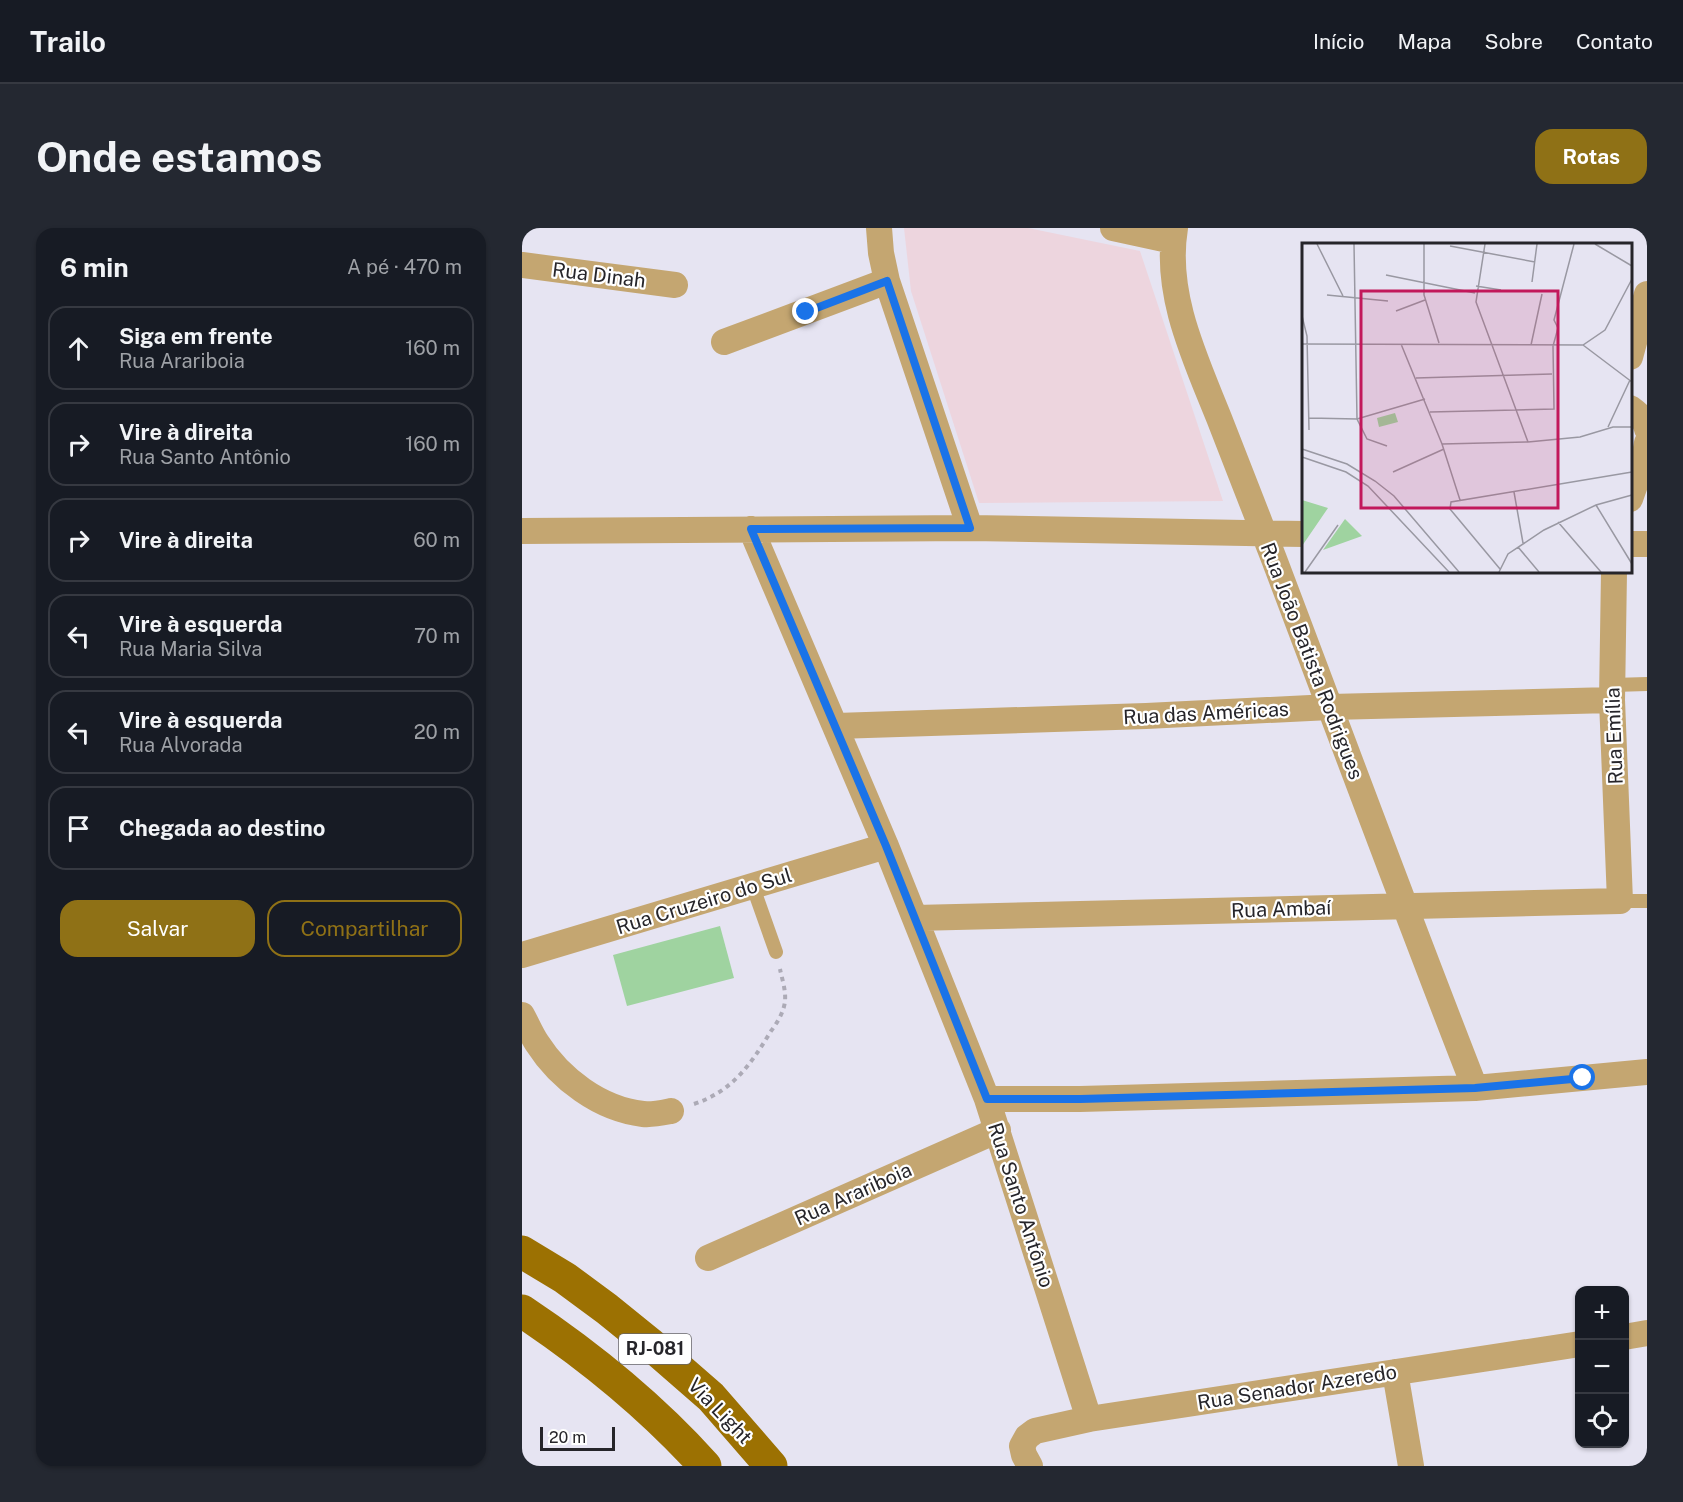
<!DOCTYPE html>
<html lang="pt">
<meta charset="utf-8">
<style>
body{margin:0;font-family:"Public Sans",sans-serif;background:#242831;color:#f1f3f6}
.controls{position:absolute;right:18px;bottom:18px;display:grid;overflow:hidden;border-radius:12px;box-shadow:0 2px 4px #0004}
.controls button{width:54px;height:54px;display:grid;place-items:center;padding:0;border:0;border-bottom:2px solid #363941;background:#171b24;color:#f1f3f6;font:30px sans-serif}
.scale{position:absolute;left:18px;bottom:15px;width:75px;box-sizing:border-box;padding-left:6px;border:3px solid #26252a;border-top:0;font-size:16px;line-height:21px;white-space:nowrap;color:#26252a;-webkit-text-stroke:4px #fff;paint-order:stroke}
.stop{position:absolute;width:18px;height:18px;margin:-14px;border:4px solid #1a73e8;border-radius:50%;background:#fff}
.stop.end{background:#1a73e8;border-color:#fff;box-shadow:0 2px 6px #0008}
.list{margin:0;padding:0;list-style:none}
h2{display:flex;justify-content:space-between;align-items:center;height:78px;margin:0;padding:0 24px;font-size:26px}
h2 small{font-size:20px;font-weight:400;color:#9ea1a6}
.list li{display:grid;grid-template-columns:39px 1fr auto;gap:18px;align-items:center;box-sizing:border-box;height:84px;margin:0 12px 12px;padding:0 12px;border:2px solid #363941;border-radius:18px}
.list b{display:block;font-size:22px;white-space:nowrap}
.list p{margin:0;font-size:20px;white-space:nowrap;color:#9ea1a6}
.list em{font-size:20px;font-style:normal;color:#9ea1a6}
.actions{display:flex;gap:12px;padding:18px 24px}
.actions a{flex:1;padding:14px 0;border:2px solid #8f7116;border-radius:18px;text-align:center;font-size:21px;color:#8f7116}
.actions .main{background:#8f7116;color:#fff}
.icon{flex:none;width:33px;height:33px;fill:none;stroke:currentColor;stroke-width:2;stroke-linecap:round;stroke-linejoin:round}
.map{position:relative;flex:none;width:1125px;height:1238px;overflow:hidden;border-radius:18px}
header{display:flex;align-items:center;gap:36px;box-sizing:border-box;height:84px;padding:0 30px;background:#171b24;border-bottom:2px solid #363941}
header strong{font-size:28px}
nav{display:flex;gap:33px;margin-inline-start:auto;font-size:21px}
.intro{display:flex;align-items:center;justify-content:space-between;box-sizing:border-box;height:144px;padding:0 36px}
h1{margin:0;font-size:42px}
.button{padding:15px 27px;border-radius:18px;background:#8f7116;color:#fff;font-size:21px;font-weight:700}
main{display:flex;gap:36px;padding:0 36px}
aside{flex:1;background:#171b24;border-radius:18px;box-shadow:0 2px 4px #0004}
.map>svg:first-child{display:block}
.commercial{fill:#edd5de}
.green{fill:#9fd3a0}
.lines{fill:none;stroke-linecap:round;stroke-linejoin:round}
.path{stroke:#acaab6;stroke-width:4;stroke-dasharray:4.5 4.5;stroke-linecap:butt}
.service{stroke:#c4a671;stroke-width:14}
.minor{stroke:#c4a671;stroke-width:26}
.primary{stroke:#9c7102;stroke-width:33}
.route{stroke:#1a73e8;stroke-width:8}
.labels{text-anchor:middle;stroke-width:4.5;stroke-linejoin:round;paint-order:stroke}
.shield{fill:#fff;stroke:#67666a;stroke-width:1.5}
.shield-label{font-size:18px;font-weight:bold;fill:#26252a}
.street-label{font-size:20px;fill:#26252a;stroke:#fff}
.inset-road{fill:none;stroke:#9998a2;stroke-width:1.5}
.view{fill:#c2185b;fill-opacity:0.15;stroke:#c2185b;stroke-width:3}
.inset-edge{fill:none;stroke:#26252a;stroke-width:3}
</style>
<header>
<strong>Trailo</strong>
<nav><a>Início</a><a>Mapa</a><a>Sobre</a><a>Contato</a></nav>
</header>
<div class="intro"><h1>Onde estamos</h1><a class="button">Rotas</a></div>
<main>
<aside>
<h2>6 min<small>A pé · 470 m</small></h2>
<ul class="list">
<li><svg class="icon" aria-label="ahead" viewBox="0 0 24 24"><path d="M12 20V5M6 11l6-6 6 6"/></svg><div><b>Siga em frente</b><p>Rua Arariboia</p></div><em>160 m</em></li>
<li><svg class="icon" aria-label="right" viewBox="0 0 24 24"><path d="M7 20v-9h11M14 6l5 5-5 5"/></svg><div><b>Vire à direita</b><p>Rua Santo Antônio</p></div><em>160 m</em></li>
<li><svg class="icon" aria-label="right" viewBox="0 0 24 24"><path d="M7 20v-9h11M14 6l5 5-5 5"/></svg><div><b>Vire à direita</b></div><em>60 m</em></li>
<li><svg class="icon" aria-label="left" viewBox="0 0 24 24"><path d="M17 20v-9H6M10 6l-5 5 5 5"/></svg><div><b>Vire à esquerda</b><p>Rua Maria Silva</p></div><em>70 m</em></li>
<li><svg class="icon" aria-label="left" viewBox="0 0 24 24"><path d="M17 20v-9H6M10 6l-5 5 5 5"/></svg><div><b>Vire à esquerda</b><p>Rua Alvorada</p></div><em>20 m</em></li>
<li><svg class="icon" aria-label="arrive" viewBox="0 0 24 24"><path d="M6 21V4h12l-3 4 3 4H6"/></svg><div><b>Chegada ao destino</b></div></li>
</ul>
<div class="actions"><a class="main">Salvar</a><a>Compartilhar</a></div>
</aside>
<div class="map">
<svg width="1125" height="1238" viewBox="0 0 1125 1238">
<rect width="100%" height="100%" fill="#e6e4f2"/>
<path class="commercial" d="M382 0H506L618 23 701 273 457 275 389 63Z"/>
<path class="green" d="M198 698 212 750 105 778 91 727Z"/>
<g class="lines">
<path class="path" d="M172 876C211 863 229 836 249 803 255 795 262 784 263 773 264 762 260 751 258 741"/>
<path class="service" d="M1091 457 1125 456
M231 659 254 724
M1098 673H1125"/>
<path class="minor" d="M357 0 359 25 365 53 448 300
M591 0 651 13
M653 0C642 66 673 130 697 190 715 237 734 284 752 331 819 508 884 684 953 860
M0 37 153 57
M202 114 365 53
M1108 129 1125 66
M1108 180C1116 186 1123 191 1125 201
M1108 271 1122 231 1125 215
M229 301 364 618 465 871 567 1191
M0 303 448 300 782 306
M1108 316H1125
M314 498 624 488 808 479 1090 472
M393 690 1098 673 1090 472 1092 344
M0 727 364 618
M0 787C5 796 9 806 15 815 38 851 78 881 121 886 130 887 139 885 149 883
M465 871H558L953 860 1125 844
M186 1030 476 902
M1102 1109 1125 1105
M873 1144 889 1238
M508 1238 502 1227 500 1218 505 1209 513 1203 567 1191 1058 1116"/>
<path class="primary" d="M0 1024 43 1050 85 1081 127 1115 189 1169 249 1238
M0 1083C66 1127 129 1178 183 1238"/>
</g>
<g class="lines">
<path class="route" d="M284 84 365 53 448 300 229 301 364 618 465 871H558L953 860 1061 850"/>
</g>
<g class="labels">
<rect class="shield" x="97" y="1106" width="72" height="30" rx="4.5"/>
<g class="shield-label">
<text x="133" y="1127">RJ-081</text>
</g>
<g class="street-label">
<text transform="translate(77 47) rotate(7)" y="7">Rua Dinah</text>
<text transform="translate(790 433) rotate(69)" y="7">Rua João Batista Rodrigues</text>
<text transform="translate(684 485) rotate(-3)" y="7">Rua das Américas</text>
<text transform="translate(1092 508) rotate(-92)" y="7">Rua Emília</text>
<text transform="translate(182 673) rotate(-17)" y="7">Rua Cruzeiro do Sul</text>
<text transform="translate(759 681) rotate(-2)" y="7">Rua Ambaí</text>
<text transform="translate(331 966) rotate(-24)" y="7">Rua Arariboia</text>
<text transform="translate(499 977) rotate(72)" y="7">Rua Santo Antônio</text>
<text transform="translate(775 1159) rotate(-9)" y="7">Rua Senador Azeredo</text>
<text transform="translate(198 1183) rotate(46)" y="7">Via Light</text>
</g>
</g>
<g transform="translate(780 15)">
<rect width="330" height="330" fill="#e6e4f2"/>
<path d="M93 170 96 179 77 184 75 175ZM0 257 26 265 0 303ZM43 276 60 293 21 307Z" fill="#9fd3a0"/>
<path class="inset-road" d="M15 1 41 53M52 1 55 176 65 196 85 203M122 1V52L137 100M183 1 174 59 226 199M293 1 330 23M148 3 233 19M84 32 173 50M230 39 235 1M174 43 199 47M25 52 86 58M94 68 123 57M0 73 5 93 7 187M0 101 281 102 303 87 330 36M99 101 140 201 158 257M229 102 240 51M281 102 330 139M114 135 250 131M128 169 252 166 251 103 256 85 252 77 272 1M7 175 55 176 123 156M306 184 328 137M140 201 226 199 278 194 311 184H330M0 206 45 221 73 238 92 253 157 329M0 214 44 229 66 243 147 329M91 229 142 206M212 249 221 300M294 262 330 321M256 279 299 329M216 304 237 329M198 326 148 266 149 259 330 229M3 329 36 282M197 329 206 311 242 287 294 262 330 252"/>
<path class="view" d="M59 48H256V265H59Z"/>
<rect width="330" height="330" class="inset-edge"/>
</g>
</svg>
<div class="controls">
<button>+</button>
<button>−</button>
<button><svg class="icon" aria-label="locate" viewBox="0 0 24 24"><circle cx="12" cy="12" r="6"/><path d="M12 2v4M12 18v4M2 12h4M18 12h4"/></svg></button>
</div>
<div class="scale">20 m</div>
<div class="stop" style="left:1061px;top:850px"></div>
<div class="stop end" style="left:284px;top:84px"></div>
</div>
</main>
